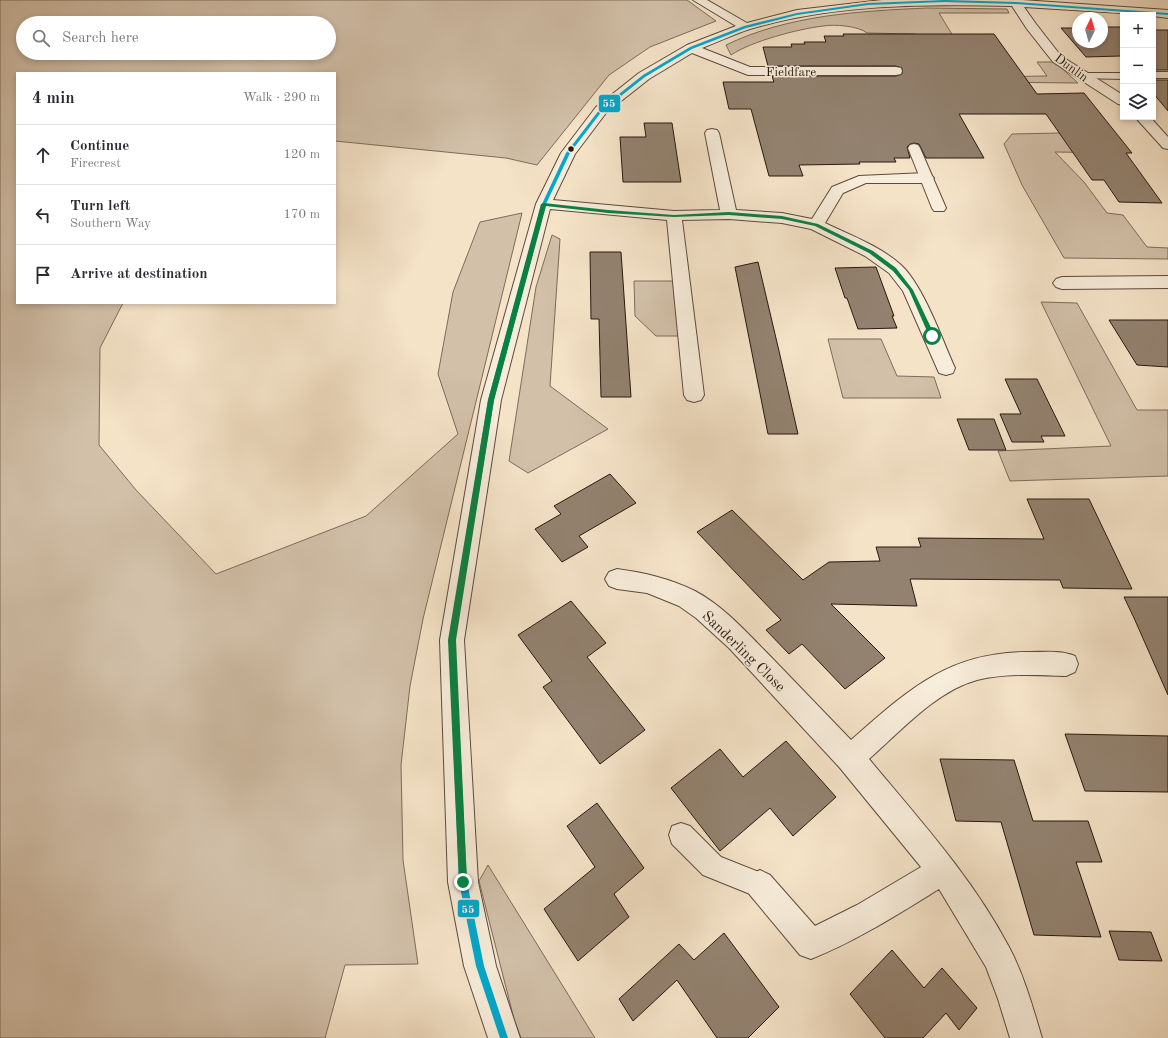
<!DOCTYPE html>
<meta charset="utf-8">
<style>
body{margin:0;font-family:"Old Standard TT",serif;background:#f7f7f7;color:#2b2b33}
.controls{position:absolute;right:12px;top:12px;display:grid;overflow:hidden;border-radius:0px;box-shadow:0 2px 6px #0003}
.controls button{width:36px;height:36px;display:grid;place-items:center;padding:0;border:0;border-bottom:1px solid #e1e1e2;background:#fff;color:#2b2b33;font:20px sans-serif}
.compass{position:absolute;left:1072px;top:12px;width:36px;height:36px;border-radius:50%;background:#fff;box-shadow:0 2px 6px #0003;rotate:5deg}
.stop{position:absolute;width:12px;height:12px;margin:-9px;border:3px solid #0b8043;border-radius:50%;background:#fff}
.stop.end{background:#0b8043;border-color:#fff;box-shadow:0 1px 4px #0008}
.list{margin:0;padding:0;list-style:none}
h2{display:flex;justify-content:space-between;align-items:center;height:52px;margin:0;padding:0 16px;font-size:17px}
h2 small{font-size:13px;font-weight:400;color:#7c7c81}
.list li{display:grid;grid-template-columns:26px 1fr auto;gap:12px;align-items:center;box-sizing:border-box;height:60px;padding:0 16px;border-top:1px solid #e1e1e2}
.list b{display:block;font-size:15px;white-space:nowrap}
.list p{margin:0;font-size:13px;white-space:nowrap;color:#7c7c81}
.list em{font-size:13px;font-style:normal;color:#7c7c81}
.icon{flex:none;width:22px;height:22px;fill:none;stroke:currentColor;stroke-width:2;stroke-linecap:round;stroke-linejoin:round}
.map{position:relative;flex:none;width:1168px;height:1038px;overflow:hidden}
.search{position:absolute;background:#fff;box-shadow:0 2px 6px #0003;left:16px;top:16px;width:320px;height:44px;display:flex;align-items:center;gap:10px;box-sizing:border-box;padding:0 14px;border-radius:22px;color:#7c7c81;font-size:15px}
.panel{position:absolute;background:#fff;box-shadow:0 2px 6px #0003;left:16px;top:72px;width:320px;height:232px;border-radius:0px}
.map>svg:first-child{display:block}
.green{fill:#d2c0a9;stroke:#7d6c5c;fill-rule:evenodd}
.building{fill:#938270;stroke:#281810}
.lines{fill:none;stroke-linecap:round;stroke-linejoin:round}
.service-casing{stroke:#5b4b3e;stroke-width:2}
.minor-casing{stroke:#5b4b3e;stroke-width:2}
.service{fill:#f8eddb;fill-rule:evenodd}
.minor{fill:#f8eddb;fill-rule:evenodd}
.bus-1-casing{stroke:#f8eddb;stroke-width:3}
.bus-1{fill:#00a9ce;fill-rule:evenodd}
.route{fill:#0b8043}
.bus-dot{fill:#281810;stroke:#f8eddb;stroke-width:1.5}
.labels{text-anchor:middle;stroke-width:3;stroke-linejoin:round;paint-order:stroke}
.far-street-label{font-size:13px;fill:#281810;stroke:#f8eddb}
.street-label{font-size:15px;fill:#281810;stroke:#f8eddb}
.line-badge{stroke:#f8eddb;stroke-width:1.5}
.badge-label{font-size:11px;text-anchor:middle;font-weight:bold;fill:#fff}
</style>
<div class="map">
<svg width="1168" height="1038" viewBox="0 0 1168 1038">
<rect width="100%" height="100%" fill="#f5e3c8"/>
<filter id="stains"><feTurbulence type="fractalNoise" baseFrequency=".005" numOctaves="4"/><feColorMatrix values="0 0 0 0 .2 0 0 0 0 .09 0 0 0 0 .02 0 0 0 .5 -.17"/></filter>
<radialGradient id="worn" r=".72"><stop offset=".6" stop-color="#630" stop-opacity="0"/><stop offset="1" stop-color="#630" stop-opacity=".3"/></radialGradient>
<path class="green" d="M0 0H687L716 21 650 47 609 75 537 165 506 158 335 141V73H17V303H123L100 348 99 445 136 490 216 574 366 516 458 434 438 374 453 292 480 222 522 213 423 619 410 686 401 765 403 860 418 964 345 965 325 1038H0ZM23 23H329V53H23Z
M927 8 1007 9 1009 13H939L978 77 1047 76 1037 62H1055L1078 83 978 82 966 77 915 34 867 33C859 26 834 24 823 26 798 29 752 41 731 55L726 45C788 15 860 11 927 8Z
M1108 132 1125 153 1055 152 1084 182 1107 213 1123 215 1147 247 1168 248V259L1064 258 1022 185 1004 144 1012 134Z
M552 235 560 239 550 386 608 429 528 473 509 461 536 287Z
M634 281H675L682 336H656L635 316Z
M1041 302 1077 303 1137 410H1168V476L1010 481 998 451 1111 446Z
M828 339H881L897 376 934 377 941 398H843Z
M488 865 595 1038H521L514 1019 479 881Z"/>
<path class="building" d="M1102 27H1123V59L1121 56 1086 57 1061 28H1078V42H1102Z
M1153 30H1168V70H1153Z
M843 34H994L1037 94 1084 93 1132 153H1126L1162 203 1119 202 1104 180H1092L1046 114H959L984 158H926L919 144 914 143 910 144 907 147 910 158H894L896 162H859L860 164 799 165 803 176H769L751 109H729L723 82H774L772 76H896L902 74V68L896 66H768L763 47H792L791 44H805L804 42H826L824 36H844Z
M1153 80H1168V111L1153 93Z
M644 123H672L681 182H623L620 137H646Z
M590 252H621L631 397H601L599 319H591Z
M758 262 779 351 798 434H768L735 267Z
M876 267 894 316H892L897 328 858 329 847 298H845L835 268Z
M1109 320H1168V367L1137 365Z
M1005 379H1037L1065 436H1041L1044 442H1012L1000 414H1021Z
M957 419H994L1006 450H969Z
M610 474 636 503 579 536 588 547 562 562 535 529 561 514 554 506Z
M1027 499H1089L1132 589 1063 588 1060 580 910 579 917 606 831 604 885 658 845 689 802 644 789 654 766 630 781 620 697 532 732 510 803 580 829 562 880 561 876 547H921L918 538 1044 539Z
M1124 597H1168V695L1134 618Z
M571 601 606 643 587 657 645 730 600 764 543 687 552 681 518 635Z
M1065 734 1168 736V792L1085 791Z
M786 741 836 797 793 836 770 808 720 851 671 788 720 749 743 777Z
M940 759 1014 760 1033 821H1088L1102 862H1076L1101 937 1034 935 1001 822 956 821Z
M597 803 644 868 614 894 629 917 578 961 544 909 595 867 567 826Z
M1109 931 1151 932 1162 961 1119 960Z
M724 933 779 1007 748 1038H717L677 980 633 1021 619 999 679 944 694 960Z
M892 950 924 988 942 968 977 1008 959 1030 946 1013 923 1038H885L850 994Z"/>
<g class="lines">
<defs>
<path id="service" d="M1153 72H1168V78H1153Z
M1084 73H1123V79L1080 78 1078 76Z
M914 144 918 145 920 148 946 208 944 211H934L932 208 908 148 910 145Z
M681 823 690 826 721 857 769 876 773 885 769 894 760 898 703 875 672 844 669 835 672 826Z"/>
<path id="minor" d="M693 0H707L747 23 797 10 882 0H1022L1168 10V18L1153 16V15L1024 7 1036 24 1061 56 1123 95V105L1118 104 1053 62 1027 29 1012 6C924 4 835 4 750 29 734 34 718 42 702 48L750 67H896L901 68 902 71 901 74 896 75H748L692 53 649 79 606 113 575 154 553 200 674 211 720 210 705 133 707 130 712 129 717 130 719 133 736 210 782 213 812 219 832 187 859 176 926 173 931 175 934 178 931 181 926 183H866L843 193 825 223C850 235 880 246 901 265 923 285 942 339 955 368L953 373 946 375 939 373 903 291 889 273 865 256 811 229 782 223 729 219 682 220 704 395 701 400 694 402 687 400 684 395 667 220 550 209 501 400 464 640 478 882 496 966 520 1038H488L464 966 448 882 440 640 481 400 536 204 561 153 596 107 639 73 687 45 736 26Z
M1135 117H1150L1168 137V149L1163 148Z
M1168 276V288L1062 289 1056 287 1053 283 1056 279 1062 277Z
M617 569C645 573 669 578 695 591 725 607 749 635 773 659 799 686 825 713 851 740 908 690 949 651 1030 652 1045 652 1061 650 1075 656L1078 664 1075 672 1066 676C1036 675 1006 673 977 680 936 691 900 732 869 759 919 819 972 877 1009 947 1024 975 1033 1008 1042 1038H1010L998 999 986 967 939 889C897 915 856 941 811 959L800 955 750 895 745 885 750 875 760 870 770 875 815 926 857 905 921 867 840 768 729 648 696 618 679 606 657 597 647 593 617 589 609 586 605 579 609 572Z"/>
</defs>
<use href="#service" class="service-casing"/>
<use href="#minor" class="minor-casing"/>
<use href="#service" class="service"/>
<use href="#minor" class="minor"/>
<defs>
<path id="bus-1" d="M945 0 1016 2 1168 13V15L1016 4 945 2 868 5 797 15 746 28 692 49 645 77 602 111 570 153 546 204 494 400 455 640 467 882 484 966 508 1038H500L476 966 459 882 449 640 488 400 542 204 566 153 600 109 643 75 690 47 744 26 797 13 868 3Z"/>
</defs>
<use href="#bus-1" class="bus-1-casing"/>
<use href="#bus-1" class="bus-1"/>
</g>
<path class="route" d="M544 203 608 210 674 215 729 212 782 216 818 224 873 251 896 268 913 290 935 336 930 338 909 290 893 271 869 253 815 226 782 219 729 215 674 217 608 213 546 206 494 400 456 640 467 882 466 885 463 887 460 885 459 882 448 640 488 400 541 204Z"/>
<circle class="bus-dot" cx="571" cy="149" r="3.5"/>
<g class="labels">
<g class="far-street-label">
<text transform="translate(1072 67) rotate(36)" y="5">Dunlin</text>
<text x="791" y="76">Fieldfare</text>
</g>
<g class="street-label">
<text transform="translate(744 651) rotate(44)" y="5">Sanderling Close</text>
</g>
</g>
<g class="line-badge">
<rect x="598" y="94" width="23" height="19" rx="4" fill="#00a9ce"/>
<rect x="457" y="899" width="23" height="19" rx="4" fill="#00a9ce"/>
</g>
<g class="badge-label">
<text x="609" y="107">55</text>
<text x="468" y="913">55</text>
</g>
<rect width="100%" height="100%" filter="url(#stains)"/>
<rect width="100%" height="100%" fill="url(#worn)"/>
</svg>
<div class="controls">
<button>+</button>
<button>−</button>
<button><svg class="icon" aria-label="layers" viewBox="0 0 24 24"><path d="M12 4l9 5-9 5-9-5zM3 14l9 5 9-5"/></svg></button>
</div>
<svg class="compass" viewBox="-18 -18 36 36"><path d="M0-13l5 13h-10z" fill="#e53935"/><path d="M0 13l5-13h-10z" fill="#7c7c81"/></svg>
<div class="stop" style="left:932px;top:336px"></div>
<div class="stop end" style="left:463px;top:882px"></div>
<div class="search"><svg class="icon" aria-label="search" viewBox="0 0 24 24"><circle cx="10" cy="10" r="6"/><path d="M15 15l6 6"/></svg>Search here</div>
<section class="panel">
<h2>4 min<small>Walk · 290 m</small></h2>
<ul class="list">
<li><svg class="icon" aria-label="ahead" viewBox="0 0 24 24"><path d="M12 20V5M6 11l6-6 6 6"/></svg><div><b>Continue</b><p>Firecrest</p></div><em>120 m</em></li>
<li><svg class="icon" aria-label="left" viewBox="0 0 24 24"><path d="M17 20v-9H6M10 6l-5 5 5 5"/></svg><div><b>Turn left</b><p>Southern Way</p></div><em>170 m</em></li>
<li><svg class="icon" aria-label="arrive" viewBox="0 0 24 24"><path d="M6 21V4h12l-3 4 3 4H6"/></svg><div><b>Arrive at destination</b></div></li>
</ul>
</section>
</div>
